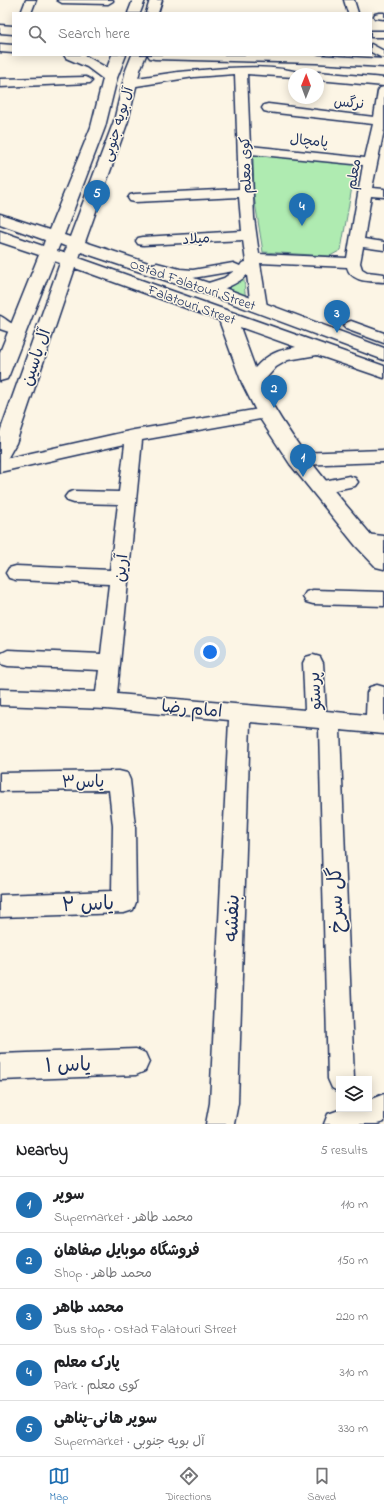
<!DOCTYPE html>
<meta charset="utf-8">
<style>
body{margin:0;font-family:"Indie Flower","Playpen Sans Arabic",sans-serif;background:#f6f6f6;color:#202124}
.controls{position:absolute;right:12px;bottom:12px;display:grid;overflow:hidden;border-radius:0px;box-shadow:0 2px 10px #0003}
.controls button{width:36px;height:36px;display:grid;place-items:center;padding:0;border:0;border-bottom:1px solid #e0e0e0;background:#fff;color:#202124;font:20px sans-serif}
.compass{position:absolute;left:288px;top:68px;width:36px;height:36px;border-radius:50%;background:#fff;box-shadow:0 2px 10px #0003;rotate:1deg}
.you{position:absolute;left:210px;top:652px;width:14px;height:14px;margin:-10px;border:3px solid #fff;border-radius:50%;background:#1a73e8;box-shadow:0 0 0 6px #1a73e833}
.badge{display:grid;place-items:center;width:26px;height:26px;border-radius:50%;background:#1f6fb2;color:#fff;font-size:13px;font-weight:700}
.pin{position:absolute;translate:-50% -33px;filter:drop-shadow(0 1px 2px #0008)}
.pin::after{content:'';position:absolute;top:21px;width:14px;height:12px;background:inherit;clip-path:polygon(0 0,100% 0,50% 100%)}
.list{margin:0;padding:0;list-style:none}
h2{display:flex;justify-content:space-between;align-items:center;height:52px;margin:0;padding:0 16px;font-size:17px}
h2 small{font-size:13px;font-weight:400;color:#757577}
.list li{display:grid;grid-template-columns:26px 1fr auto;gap:12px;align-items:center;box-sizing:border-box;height:56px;padding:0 16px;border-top:1px solid #e0e0e0}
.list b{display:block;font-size:15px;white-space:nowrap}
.list p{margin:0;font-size:13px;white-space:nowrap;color:#757577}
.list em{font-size:13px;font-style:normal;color:#757577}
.icon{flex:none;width:22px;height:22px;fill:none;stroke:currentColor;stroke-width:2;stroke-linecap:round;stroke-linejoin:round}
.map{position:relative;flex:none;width:384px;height:1124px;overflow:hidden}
.search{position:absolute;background:#fff;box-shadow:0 2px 10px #0003;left:12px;right:12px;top:12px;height:44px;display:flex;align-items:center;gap:10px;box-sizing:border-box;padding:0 14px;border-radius:0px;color:#757577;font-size:15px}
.sheet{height:332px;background:#fff}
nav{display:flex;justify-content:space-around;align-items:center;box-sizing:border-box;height:56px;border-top:1px solid #e0e0e0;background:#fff;font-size:11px;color:#757577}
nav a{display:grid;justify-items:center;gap:2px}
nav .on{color:#1f6fb2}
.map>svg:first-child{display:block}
.green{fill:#afebb1;stroke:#658d88}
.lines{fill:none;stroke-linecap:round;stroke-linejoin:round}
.minor-casing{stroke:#1b2f5e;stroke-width:3}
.major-casing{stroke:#1b2f5e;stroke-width:3}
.minor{fill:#fcf5e5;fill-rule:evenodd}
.major{fill:#fcf5e5;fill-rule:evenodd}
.labels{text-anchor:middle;stroke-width:3;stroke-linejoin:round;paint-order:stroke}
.far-street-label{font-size:14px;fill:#1b2f5e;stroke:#fcf5e5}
.street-label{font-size:17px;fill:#1b2f5e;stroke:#fcf5e5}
.near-street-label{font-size:20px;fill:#1b2f5e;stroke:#fcf5e5}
</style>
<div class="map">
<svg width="384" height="1124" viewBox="0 0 384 1124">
<rect width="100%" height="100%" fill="#fcf5e5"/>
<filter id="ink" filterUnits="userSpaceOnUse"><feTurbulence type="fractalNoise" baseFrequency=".025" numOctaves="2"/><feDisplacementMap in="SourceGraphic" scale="8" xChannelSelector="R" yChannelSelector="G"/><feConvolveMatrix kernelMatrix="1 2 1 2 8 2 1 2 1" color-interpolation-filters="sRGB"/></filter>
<g filter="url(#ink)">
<path class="green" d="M253 154 356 164 341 250 330 256 263 252 254 196Z
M243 277C246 285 243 291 247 299L220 289 227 287Z"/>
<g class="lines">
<defs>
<path id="minor" d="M26 0H36L31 13H21Z
M57 0H113V1L108 4 62 3Z
M344 0H354L358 13H348Z
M379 13H384V19L375 18 374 16 375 14Z
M371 31H384V37H371Z
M371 44 384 51V59L371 52Z
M226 68C249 67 275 66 298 72L300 74H294V77L247 74 250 146 365 158 373 124 268 112 264 111 262 108 264 105 268 104 374 117 378 91 380 88 384 87V130L372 188 384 189V197L371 196 364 239 384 242V250L363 247 360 263 362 269 367 272 384 274V282C371 281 351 283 347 267L260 263 267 307 264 310 259 312 254 310 251 307 247 275C237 284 216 295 202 291L200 288 202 285 224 278 234 271 193 278 180 277 157 271 149 273 144 272 142 269 144 266 157 263 180 269 193 270 233 263 240 266 242 263 246 262 243 240 143 245 138 244 136 241 138 238 143 237 242 231 239 197 135 202 130 201 128 198 130 195 135 194 239 189 235 74 194 77 130 87 126 86 124 83 126 80 130 79 178 72ZM251 154 363 165 347 258 259 254 254 218Z
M318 72 384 78V86L318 80V74H314Z
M86 77 90 79 92 81 90 83 0 87V79Z
M0 316C5 318 7 321 11 323 17 326 22 325 26 330L23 333 18 335 0 329Z
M351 321 384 333V343L346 329 343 326 346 323Z
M266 408 272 409 274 413 272 417 142 440 117 694 305 710 303 663 306 657 313 655 320 657 323 663 326 711 366 715 367 693 370 687 377 685 384 687V734L340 730 354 1079H339V1092L332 1088 328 1079 319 728 250 722 238 1103 234 1124H206L210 1103 229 720 106 709 0 705V689L96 692 99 670 8 666 1 664 0 654 8 650 101 654 109 584 16 580 9 578 6 573 9 568 16 566 110 570 118 504 74 503 68 501 65 497 68 493 74 491 119 492 125 444 0 472V460L134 430Z
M384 450V462L297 465 291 463 288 459 291 455 297 453Z
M349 476 355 478 358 482 355 486 320 493 314 491 311 487 314 483Z
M364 534 384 536V550L357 546 355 541 357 536Z
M313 590 384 592V606L313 604 306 602 303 597 306 592Z
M119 771 127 773 130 780 135 826 136 902 133 910 124 913 0 917V895L112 891 113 826 109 790 0 791V773Z
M136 1049 145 1053 149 1062 145 1071 136 1075 0 1080V1054Z
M384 1094V1122L377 1124H324L328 1114 342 1109H369V1100Z"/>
<path id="major" d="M133 0H145L140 13H128Z
M150 0H162L158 13H146Z
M0 25 13 26V34L0 33Z
M0 44 13 45V53L0 52Z
M64 55H84L107 68 112 55H126L117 78 105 127 64 235 70 237 114 121 126 70 132 55H146L140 70 128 121 85 242 227 289 384 348V360L215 297 81 252 79 258 384 366V378L317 355 288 360 276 367 261 384C290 441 331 487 372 536L384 548V569L376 567 356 546 290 464 259 417 242 383 219 320 75 268 16 443 7 459 0 461V432L60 263 54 261 9 375 7 379 0 381V352L39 255 0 242V231L43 246 45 240 0 224V214L49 230 91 127 103 79 87 67 66 58ZM60 244 67 247 64 253 57 251ZM240 327 296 347C279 350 267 354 255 368Z
M148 55H315L384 59V67L316 63 155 59 150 58Z"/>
</defs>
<use href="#minor" class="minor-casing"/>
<use href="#major" class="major-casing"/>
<use href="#minor" class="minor"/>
<use href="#major" class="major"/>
</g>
</g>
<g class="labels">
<g class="far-street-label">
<text transform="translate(349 102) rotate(6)" y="5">نرگس</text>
<text transform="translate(117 124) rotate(-73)" y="5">آل بویه جنوبی</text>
<text transform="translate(309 140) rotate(5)" y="5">پامچال</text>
<text transform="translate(245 165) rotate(-92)" y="5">کوی معلم</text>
<text transform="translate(353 174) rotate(-80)" y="5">معلم</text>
<text transform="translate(196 238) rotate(-4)" y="5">میلاد</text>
<text transform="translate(193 284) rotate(19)" y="5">Ostad Falatouri Street</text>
<text transform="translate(192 304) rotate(20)" y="5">Falatouri Street</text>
</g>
<g class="street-label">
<text transform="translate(35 357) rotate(-71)" y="6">آل یاسین</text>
<text transform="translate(120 568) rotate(-84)" y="6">آرین</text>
<text transform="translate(314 691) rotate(-93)" y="6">پرستو</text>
<text transform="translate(192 708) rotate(5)" y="6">امام رضا</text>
<text transform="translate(83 781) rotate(-1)" y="6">یاس۳</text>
</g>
<g class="near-street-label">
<text transform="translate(335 900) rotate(-92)" y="7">گل سرخ</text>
<text transform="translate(88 903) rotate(-2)" y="7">یاس ۲</text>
<text transform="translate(231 918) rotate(-88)" y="7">بنفشه</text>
<text transform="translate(68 1064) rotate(-2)" y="7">یاس ۱</text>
</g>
</g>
</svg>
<div class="controls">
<button><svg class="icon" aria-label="layers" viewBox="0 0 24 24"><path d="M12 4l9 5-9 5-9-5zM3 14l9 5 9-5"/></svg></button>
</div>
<svg class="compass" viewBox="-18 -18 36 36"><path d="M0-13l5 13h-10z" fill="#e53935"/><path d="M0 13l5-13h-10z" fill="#757577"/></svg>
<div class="you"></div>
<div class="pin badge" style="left:303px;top:477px">1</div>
<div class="pin badge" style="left:274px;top:408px">2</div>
<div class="pin badge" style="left:337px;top:333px">3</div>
<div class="pin badge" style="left:302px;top:226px">4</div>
<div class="pin badge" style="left:97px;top:213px">5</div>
<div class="search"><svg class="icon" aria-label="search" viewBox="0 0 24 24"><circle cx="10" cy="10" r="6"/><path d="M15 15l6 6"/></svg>Search here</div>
</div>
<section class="sheet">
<h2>Nearby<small>5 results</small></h2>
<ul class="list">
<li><span class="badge">1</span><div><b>سوپر</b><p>Supermarket · محمد طاهر</p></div><em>110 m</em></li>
<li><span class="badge">2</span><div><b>فروشگاه موبایل صفاهان</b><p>Shop · محمد طاهر</p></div><em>150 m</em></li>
<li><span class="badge">3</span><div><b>محمد طاهر</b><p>Bus stop · Ostad Falatouri Street</p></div><em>220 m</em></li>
<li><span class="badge">4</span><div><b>پارک معلم</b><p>Park · کوی معلم</p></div><em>310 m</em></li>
<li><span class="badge">5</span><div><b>سوپر هانی-پناهی</b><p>Supermarket · آل بویه جنوبی</p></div><em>330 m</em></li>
</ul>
</section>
<nav>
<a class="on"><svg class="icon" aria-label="map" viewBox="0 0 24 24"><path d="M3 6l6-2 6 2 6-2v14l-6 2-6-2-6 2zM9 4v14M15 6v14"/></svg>Map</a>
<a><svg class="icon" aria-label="directions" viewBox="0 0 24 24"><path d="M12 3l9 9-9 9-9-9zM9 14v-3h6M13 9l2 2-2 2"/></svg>Directions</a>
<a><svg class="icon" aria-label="saved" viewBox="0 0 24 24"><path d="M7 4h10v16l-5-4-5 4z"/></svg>Saved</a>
</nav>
